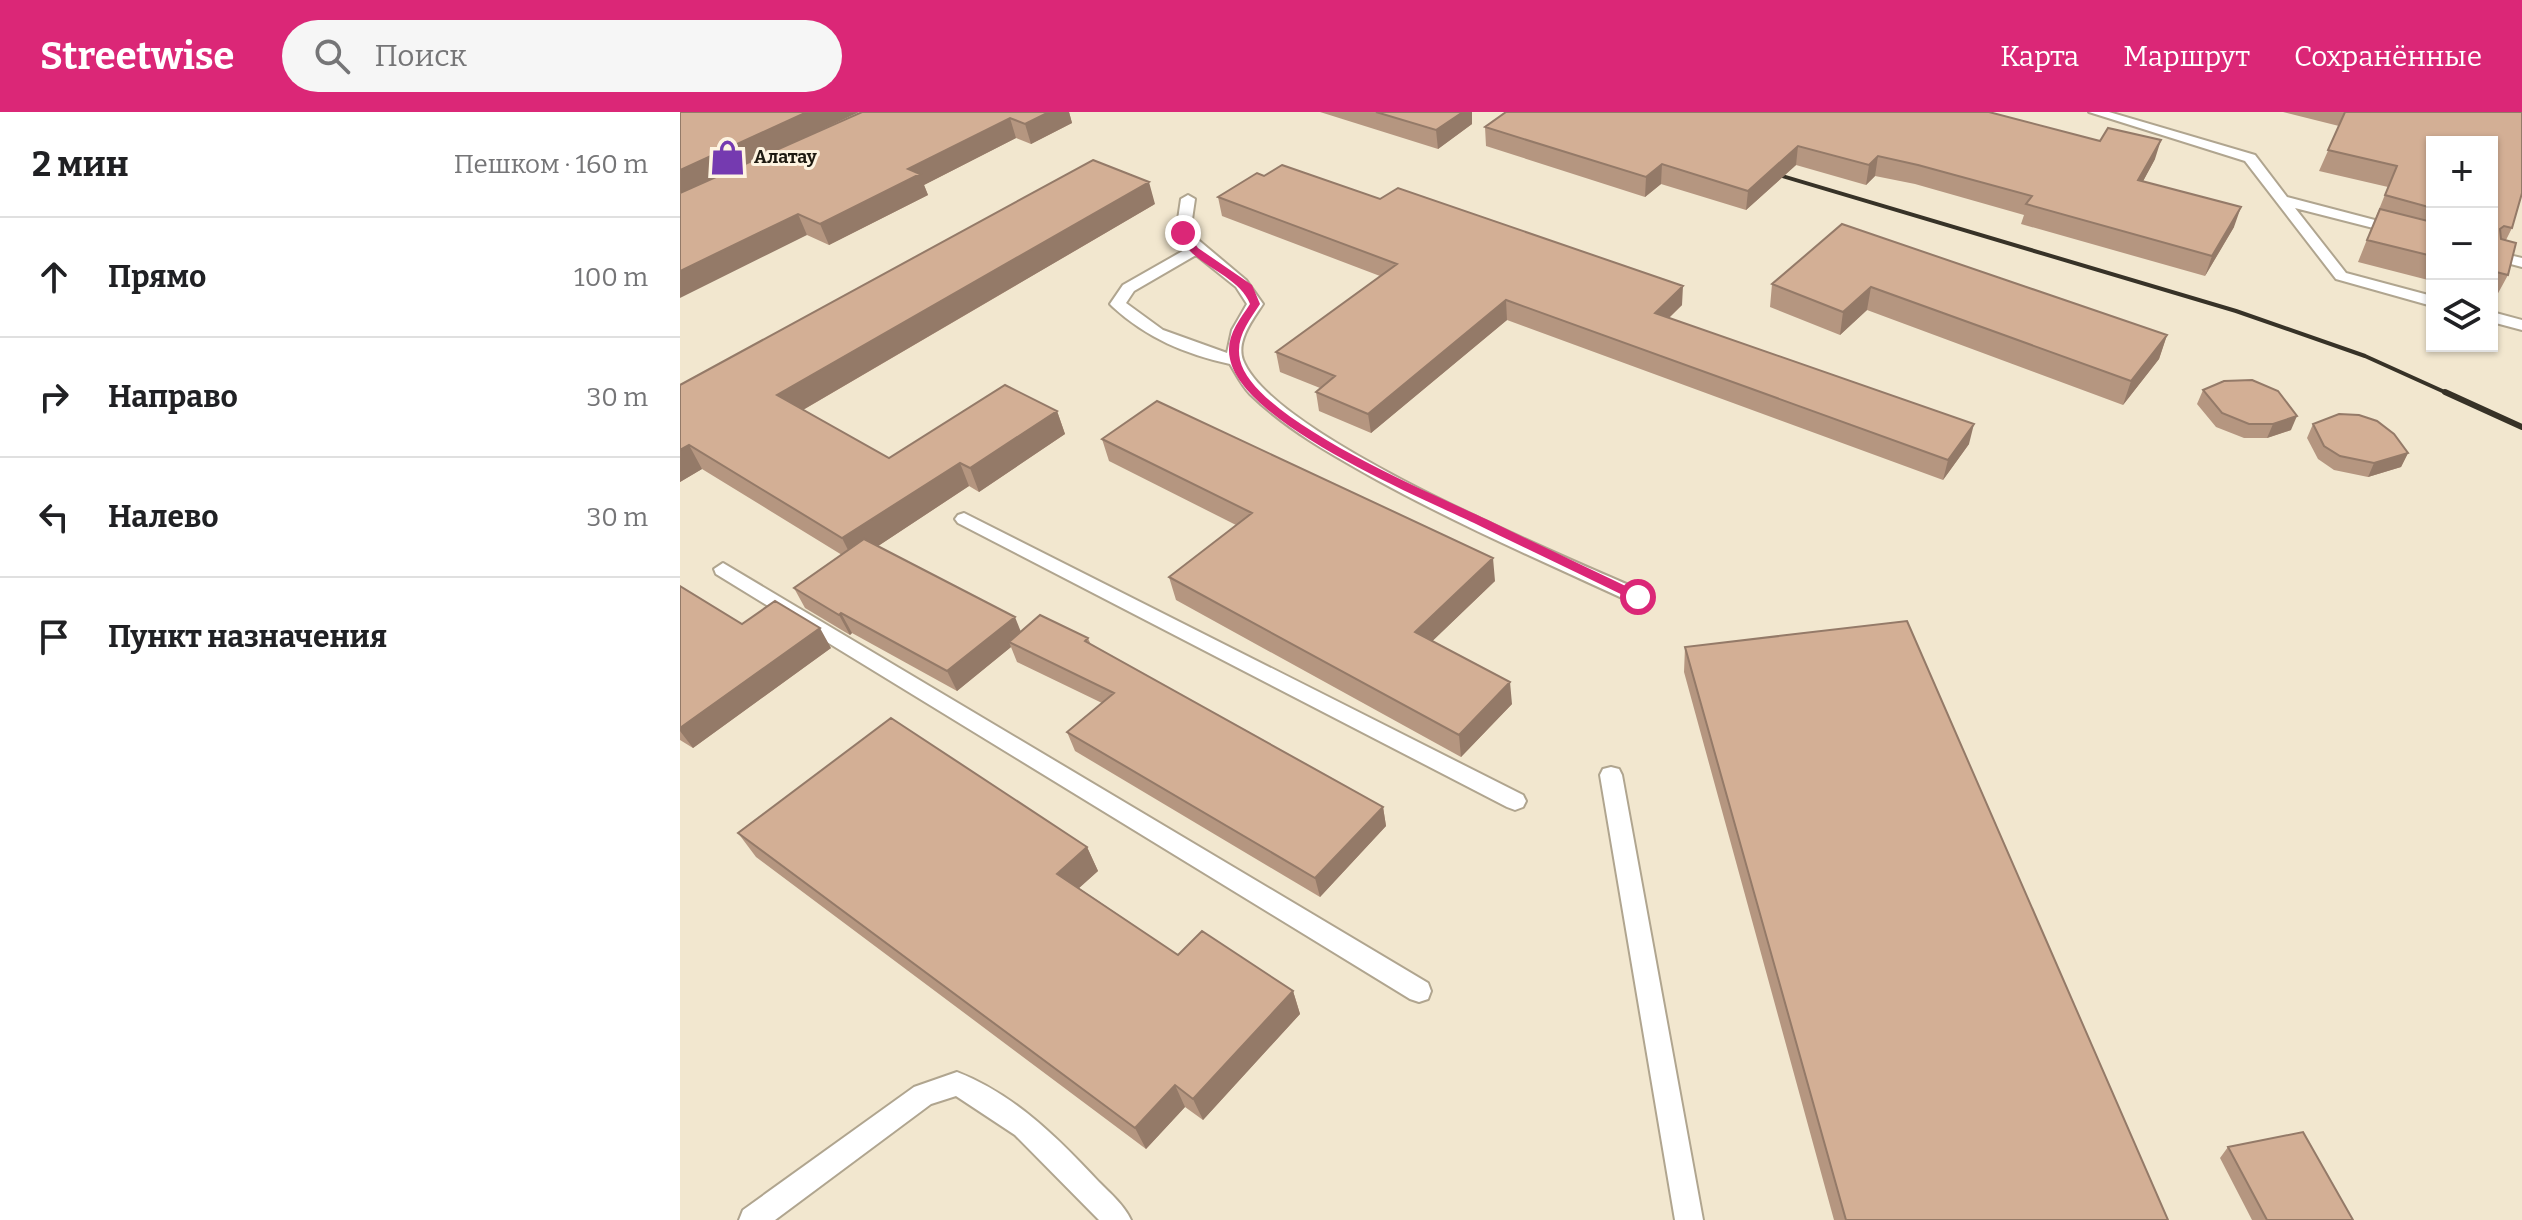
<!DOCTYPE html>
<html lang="ru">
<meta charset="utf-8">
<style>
body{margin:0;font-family:Bitter,serif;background:#f6f6f6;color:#202124}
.controls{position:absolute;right:24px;top:24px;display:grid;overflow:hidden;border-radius:0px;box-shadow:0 2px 6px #0004}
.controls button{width:72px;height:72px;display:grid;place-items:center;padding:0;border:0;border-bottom:2px solid #e0e0e0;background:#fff;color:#202124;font:40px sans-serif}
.stop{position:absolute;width:24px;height:24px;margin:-18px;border:6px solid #db2777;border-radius:50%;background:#fff}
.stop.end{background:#db2777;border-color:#fff;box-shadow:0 2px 8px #0008}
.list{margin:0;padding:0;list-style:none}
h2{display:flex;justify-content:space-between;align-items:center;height:104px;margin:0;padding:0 32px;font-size:34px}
h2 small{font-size:26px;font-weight:400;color:#757577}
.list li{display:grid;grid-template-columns:52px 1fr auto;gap:24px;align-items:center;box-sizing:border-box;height:120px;padding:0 32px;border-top:2px solid #e0e0e0}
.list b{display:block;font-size:30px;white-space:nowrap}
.list em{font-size:26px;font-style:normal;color:#757577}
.icon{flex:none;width:44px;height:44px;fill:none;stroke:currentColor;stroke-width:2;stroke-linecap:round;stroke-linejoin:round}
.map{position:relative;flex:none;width:1842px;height:1108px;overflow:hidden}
header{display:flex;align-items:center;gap:48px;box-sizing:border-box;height:112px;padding:0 40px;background:#db2777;color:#fff}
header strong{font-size:38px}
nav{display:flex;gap:44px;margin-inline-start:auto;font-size:28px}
.search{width:560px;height:72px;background:#f6f6f6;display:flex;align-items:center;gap:20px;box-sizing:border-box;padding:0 28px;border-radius:44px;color:#757577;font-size:30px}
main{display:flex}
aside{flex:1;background:#fff}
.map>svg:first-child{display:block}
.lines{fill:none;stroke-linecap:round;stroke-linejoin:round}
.lane-casing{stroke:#b0a58f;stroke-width:4}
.lane{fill:#fff;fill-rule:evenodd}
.rail-far1{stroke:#373227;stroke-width:4}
.rail{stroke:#373227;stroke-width:6}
.wall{fill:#b59680}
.shaded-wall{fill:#947a68}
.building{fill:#d3af95;stroke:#947a68;stroke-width:2}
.route{fill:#db2777}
.labels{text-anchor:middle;stroke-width:6;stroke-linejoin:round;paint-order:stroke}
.far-poi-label{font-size:18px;font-weight:bold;fill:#1e1a11;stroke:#fef4e1;text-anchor:start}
</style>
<header>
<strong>Streetwise</strong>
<div class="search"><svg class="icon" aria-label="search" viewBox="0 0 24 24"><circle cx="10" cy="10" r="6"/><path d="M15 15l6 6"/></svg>Поиск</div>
<nav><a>Карта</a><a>Маршрут</a><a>Сохранённые</a></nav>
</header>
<main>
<aside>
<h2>2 мин<small>Пешком · 160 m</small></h2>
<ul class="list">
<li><svg class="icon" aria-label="ahead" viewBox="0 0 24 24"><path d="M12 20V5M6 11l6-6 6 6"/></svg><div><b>Прямо</b></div><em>100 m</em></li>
<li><svg class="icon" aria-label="right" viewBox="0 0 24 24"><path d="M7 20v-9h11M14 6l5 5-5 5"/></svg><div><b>Направо</b></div><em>30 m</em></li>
<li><svg class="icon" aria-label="left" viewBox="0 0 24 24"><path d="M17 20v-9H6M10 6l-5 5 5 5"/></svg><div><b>Налево</b></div><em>30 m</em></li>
<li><svg class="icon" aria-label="arrive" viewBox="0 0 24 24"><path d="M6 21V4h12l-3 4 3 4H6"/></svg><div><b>Пункт назначения</b></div></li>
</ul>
</aside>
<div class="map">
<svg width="1842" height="1108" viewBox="0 0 1842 1108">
<rect width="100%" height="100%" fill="#f2e7cf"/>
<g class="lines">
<defs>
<path id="lane" d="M1409 0H1429L1575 43 1607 85 1752 123V131L1615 96 1666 161 1752 184V194L1656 167 1565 49Z
M508 83 515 87 510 121 566 168 583 192C573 207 556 229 563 248 593 325 883 444 965 480L968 485 965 490H951C866 451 779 413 697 368 652 343 607 318 570 282 562 274 556 262 550 252 505 242 467 226 433 195L430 192 443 173 508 136 496 121 501 87ZM516 143 556 175 567 192 552 218 547 241 483 218 446 191 454 179Z
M1812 139 1842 146V155L1812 147Z
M1812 200 1842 208V218L1812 210Z
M284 401 843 683 846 689 843 695 835 698 827 695 278 411 275 407 278 403Z
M43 451 748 871 751 879 748 887 739 890 730 887 36 462 34 457Z
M931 655 939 657 942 663 1023 1108H995L920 663 923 657Z
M277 960C334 982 378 1026 419 1070 431 1082 444 1093 451 1108H419L335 1023 276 984 251 992 95 1108H59L63 1098 234 975Z"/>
</defs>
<use href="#lane" class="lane-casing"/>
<use href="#lane" class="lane"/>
<path class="rail-far1" d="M1082 58 1556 199 1685 244 1769 282"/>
<path class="rail" d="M1765 280 1842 315"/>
</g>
<path class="wall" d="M0 0H179L117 29 389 0 392 11 351 32 336 26 244 73 248 83 149 133 127 123Z
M640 0H792V12L758 37Z
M1603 0H1842L1832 116 1826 128 1828 163 1816 185 1812 184V30H1752V169L1678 150 1708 75 1639 59 1659 14Z
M805 15 1475 47 1463 69 1554 115 1525 164 1341 112 1344 103 1235 72 1195 64 1186 73 1116 53 1066 98 981 72 965 85 806 34Z
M538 85 1002 193 989 206 1289 332 1263 368 827 208 691 321 639 299 636 280 640 276 600 260 596 240 700 164 542 104Z
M475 92 123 298 209 346 377 299 385 322 299 380 289 374 198 434 341 519 408 526 411 533 703 695 706 714 640 785 395 639 387 620 422 591 337 550 331 535 277 579 172 521 170 523 125 496 114 476 162 443 22 357 0 370V273Z
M1162 112 1487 223 1479 247 1443 293 1187 198 1160 223 1090 195 1092 172Z
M1523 278 1611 318 1587 326H1564L1536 315 1517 292Z
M1633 312 1728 341 1721 355 1688 365 1654 358 1638 347 1627 326Z
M422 327 815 469 752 529 832 592 781 645 496 488 489 465 556 413 429 349Z
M0 474 62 512 151 536 13 636 0 628Z
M1005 535 1488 1108H1154L1004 560Z
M58 721 407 735 418 759 399 776 498 843 613 879 620 902 523 1008 505 995 466 1037 76 745Z
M1548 1035 1673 1108H1572L1540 1046Z"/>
<path class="shaded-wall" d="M127 0H179L0 84V58Z
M369 0H389L392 11 351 32 345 12Z
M783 0H792V12L758 37 756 18Z
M330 6 336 26 244 73 248 83 149 133 140 112 228 57Z
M1481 28 1475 47 1453 88 1458 68Z
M1118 34 1116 53 1066 98 1068 79Z
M1198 44 1195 64 1186 73 1189 53Z
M982 52 981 72 965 85 966 65Z
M469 70 475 92 109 306 97 283Z
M1561 95 1554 115 1525 164 1532 144Z
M118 102 127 123 0 186V159Z
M1003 174 1002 193 974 220 975 201Z
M1191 175 1187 198 1160 223 1163 200Z
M826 188 827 208 691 321 688 302Z
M1487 223 1479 247 1443 293 1451 269Z
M377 299 385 322 299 380 290 356Z
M1617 304 1611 318 1587 326 1593 312Z
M1294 312 1289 332 1263 368 1268 348Z
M9 333 22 357 0 370V338Z
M1728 341 1721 355 1688 365 1694 351Z
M280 351 289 374 174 450 162 426Z
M813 446 815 469 738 543 735 520Z
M161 501 172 521 170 523 159 503Z
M335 505 343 525 329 530 331 535 277 579 267 559Z
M140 516 151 536 13 636 0 619V616Z
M830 570 832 592 781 645 779 623Z
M703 695 706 714 640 785 635 766Z
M407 735 418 759 389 785 377 762Z
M613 879 620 902 523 1008 513 987Z
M495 973 505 995 466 1037 455 1016Z"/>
<path class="building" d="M0 0H127L0 58Z
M182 0H369L345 12 330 6 228 57 240 62 140 112 118 102 0 159V81Z
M696 0H783L756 18Z
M826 0H1309L1420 29 1428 16 1481 28 1458 68 1561 95 1532 144 1346 92 1352 84 1238 53 1198 44 1189 53 1118 34 1068 79 982 52 966 65 805 15Z
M1665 0H1842V81L1832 116 1824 114 1820 117 1821 127 1836 131 1828 163 1812 159V30H1752V96L1705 83 1717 54 1648 38Z
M413 48 469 70 97 283 209 346 325 273 377 299 290 356 280 351 162 426 9 333 0 338V273Z
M602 53 700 87 718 76 1003 174 975 201 1294 312 1268 348 826 188 688 302 636 280 655 264 596 240 717 152 538 85 577 61 584 64Z
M1700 97 1752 110V144L1687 128Z
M1162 112 1487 223 1451 269 1191 175 1163 200 1092 172Z
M1572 268 1598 279 1617 304 1593 312H1569L1542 301 1523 278 1544 269Z
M477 289 813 446 735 520 830 570 779 623 489 465 572 401 422 327Z
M1659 302 1679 303 1697 309 1714 322 1728 341 1694 351 1660 344 1644 334 1633 312Z
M184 427 335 505 267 559 161 501 159 503 114 476Z
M0 474 62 512 95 489 140 516 0 616Z
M360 503 408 526 405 529 703 695 635 766 387 620 434 581 329 530Z
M1227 509 1488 1108H1166L1005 535Z
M211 606 407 735 377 762 498 843 522 819 613 879 513 987 495 973 455 1016 58 721Z
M1623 1020 1673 1108H1587L1548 1035Z"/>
<path class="route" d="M499 119H506L518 136 572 173 580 192C569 209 555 226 560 248 574 308 753 382 808 408 859 433 911 457 962 482V488H953C900 462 847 437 794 411 737 384 563 311 550 247 545 225 559 209 570 192 558 160 506 153 499 119Z"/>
<defs>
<symbol id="shop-bare" viewBox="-9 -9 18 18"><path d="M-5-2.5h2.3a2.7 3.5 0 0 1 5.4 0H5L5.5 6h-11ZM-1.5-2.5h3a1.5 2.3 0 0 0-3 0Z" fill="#753ab0" stroke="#fef4e1" stroke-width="2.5" paint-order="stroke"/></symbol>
</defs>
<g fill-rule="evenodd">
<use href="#shop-bare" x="22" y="20" width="51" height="51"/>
</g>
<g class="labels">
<g class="far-poi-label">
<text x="74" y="51">Алатау</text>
</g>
</g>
</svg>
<div class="controls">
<button>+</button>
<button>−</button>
<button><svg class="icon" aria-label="layers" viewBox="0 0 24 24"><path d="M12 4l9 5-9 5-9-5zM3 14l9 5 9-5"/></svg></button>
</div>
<div class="stop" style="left:958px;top:485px"></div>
<div class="stop end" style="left:503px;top:121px"></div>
</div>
</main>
